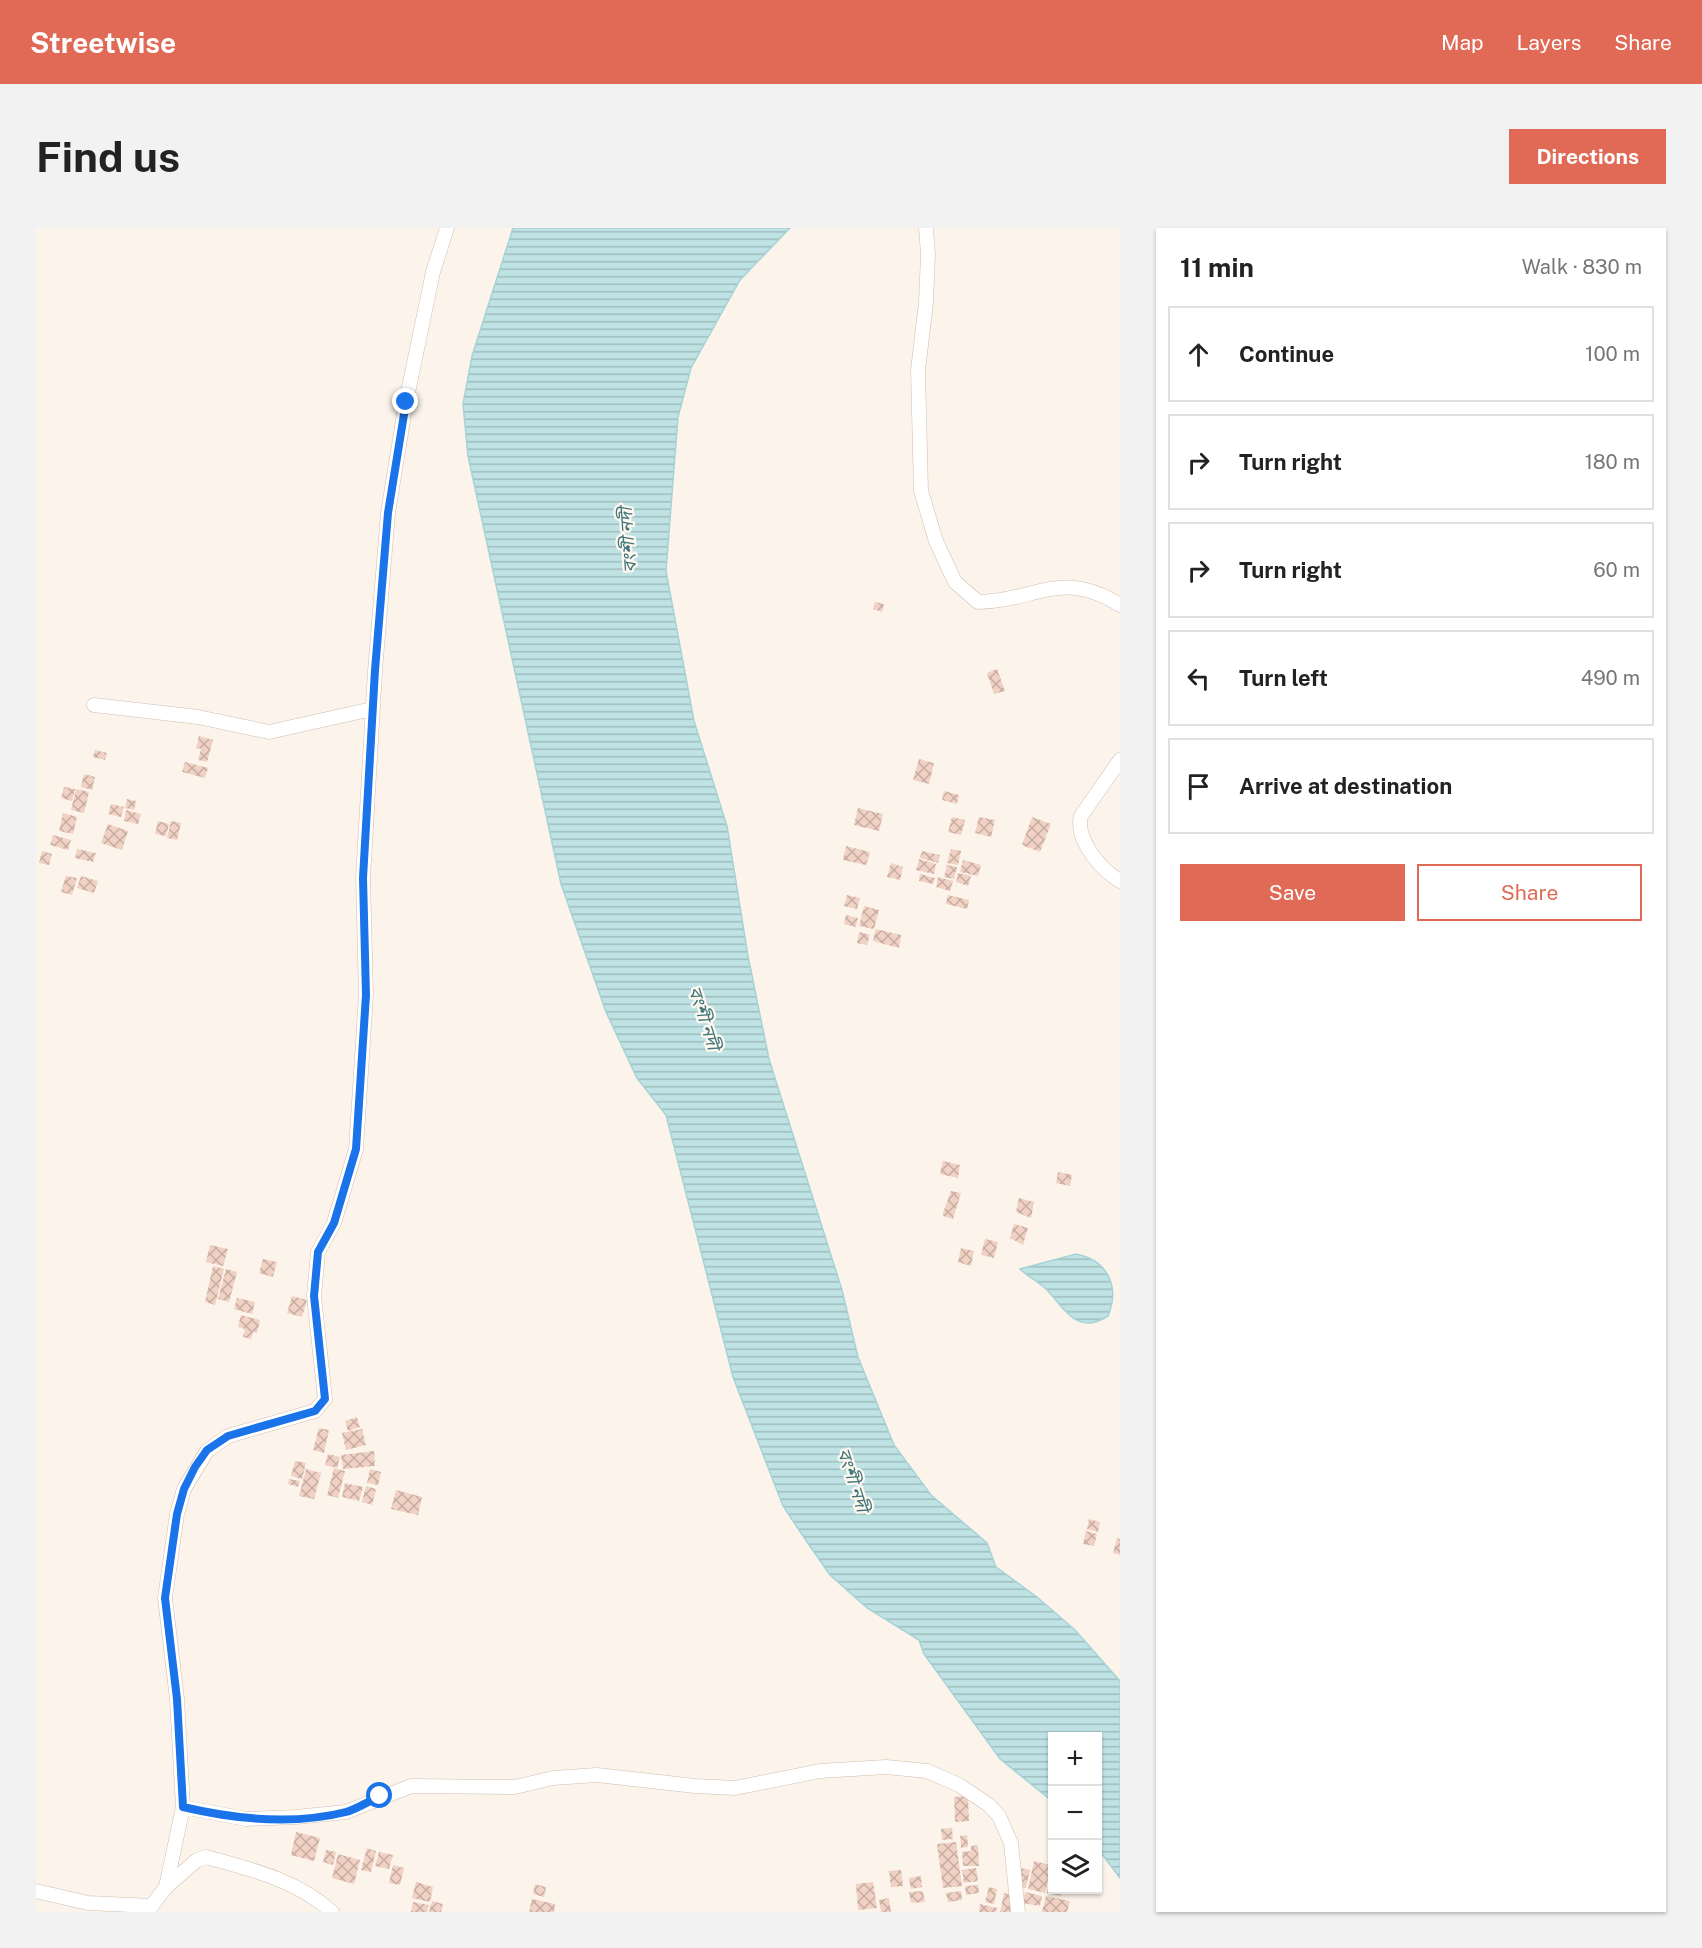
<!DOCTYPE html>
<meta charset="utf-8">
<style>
body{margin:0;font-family:"Public Sans","Noto Sans Bengali",sans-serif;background:#f2f2f2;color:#222}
.controls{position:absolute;right:18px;bottom:18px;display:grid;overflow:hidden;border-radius:0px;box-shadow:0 2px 4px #0004}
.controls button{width:54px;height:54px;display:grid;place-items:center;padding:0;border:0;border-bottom:2px solid #e0e0e0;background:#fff;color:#222;font:30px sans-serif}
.stop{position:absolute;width:18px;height:18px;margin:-14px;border:4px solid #1a73e8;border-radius:50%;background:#fff}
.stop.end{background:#1a73e8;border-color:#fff;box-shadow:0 2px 6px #0008}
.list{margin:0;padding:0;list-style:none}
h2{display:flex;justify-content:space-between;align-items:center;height:78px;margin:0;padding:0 24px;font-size:26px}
h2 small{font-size:20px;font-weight:400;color:#767676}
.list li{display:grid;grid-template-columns:39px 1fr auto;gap:18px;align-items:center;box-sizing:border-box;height:96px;margin:0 12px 12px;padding:0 12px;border:2px solid #e0e0e0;border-radius:0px}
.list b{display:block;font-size:22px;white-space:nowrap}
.list em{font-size:20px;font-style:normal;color:#767676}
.actions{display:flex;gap:12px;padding:18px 24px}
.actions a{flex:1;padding:14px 0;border:2px solid #e06a56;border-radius:0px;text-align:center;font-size:21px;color:#e06a56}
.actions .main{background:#e06a56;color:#fff}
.icon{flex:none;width:33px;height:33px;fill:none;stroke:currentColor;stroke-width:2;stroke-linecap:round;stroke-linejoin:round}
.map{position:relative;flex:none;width:1084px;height:1684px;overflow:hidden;border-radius:0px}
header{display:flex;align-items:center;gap:36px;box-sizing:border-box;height:84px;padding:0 30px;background:#e06a56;color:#fff}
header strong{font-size:28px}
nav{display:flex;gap:33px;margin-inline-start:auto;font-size:21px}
.intro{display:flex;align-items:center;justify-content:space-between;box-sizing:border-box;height:144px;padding:0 36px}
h1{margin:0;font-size:42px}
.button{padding:15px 27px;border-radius:0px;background:#e06a56;color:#fff;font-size:21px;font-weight:700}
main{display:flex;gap:36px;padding:0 36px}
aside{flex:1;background:#fff;border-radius:0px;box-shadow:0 2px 4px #0004}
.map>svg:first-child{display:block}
.water{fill:url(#water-rules);stroke:#a6d3d7;stroke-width:1.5}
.building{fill:url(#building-cross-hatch)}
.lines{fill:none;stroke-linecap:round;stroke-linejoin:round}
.street-casing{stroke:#d0bdb2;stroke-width:15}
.street{stroke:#fff;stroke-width:14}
.route{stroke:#1a73e8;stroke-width:8}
.labels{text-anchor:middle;stroke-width:4.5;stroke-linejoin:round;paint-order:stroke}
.water-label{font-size:18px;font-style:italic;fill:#42767a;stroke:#fef8f1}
</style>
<header>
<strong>Streetwise</strong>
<nav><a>Map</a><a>Layers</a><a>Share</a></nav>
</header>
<div class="intro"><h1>Find us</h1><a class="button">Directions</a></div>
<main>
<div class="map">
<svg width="1084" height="1684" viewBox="0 0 1084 1684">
<defs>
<pattern id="water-rules" width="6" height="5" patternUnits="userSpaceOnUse" patternTransform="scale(1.5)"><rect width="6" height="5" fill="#bfe3e5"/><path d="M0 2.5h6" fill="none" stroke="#a0bbbc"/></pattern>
<pattern id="building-cross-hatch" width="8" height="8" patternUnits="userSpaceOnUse" patternTransform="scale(1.5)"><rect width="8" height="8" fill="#f0d1c3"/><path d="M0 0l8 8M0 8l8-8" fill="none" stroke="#c7ada1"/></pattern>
</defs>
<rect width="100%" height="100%" fill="#fcf4ea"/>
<path class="water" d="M477 0H754L704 52 655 140 642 189 630 343 658 493 691 598 712 728 733 831 806 1062 822 1129 858 1217 895 1267 951 1315 960 1339 1001 1369 1039 1402 1084 1453V1650L1062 1621V1508H1017L1016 1573 964 1531 888 1426 883 1412 831 1380 794 1347 771 1314 747 1278 697 1149 630 887 601 850 570 784 525 656 432 228 427 176 436 128Z
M1040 1026C1072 1032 1084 1059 1072 1088 1041 1108 1029 1081 1011 1062 1003 1054 992 1049 984 1041Z"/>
<path class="building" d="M839 374 848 376 846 384 837 381Z
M961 441 969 463 958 466 951 445Z
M163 508 177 512 171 534 162 532 165 521 160 520Z
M59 522 71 525 69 532 57 529Z
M883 531 898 535 893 556 877 552Z
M149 534 172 540 169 550 146 544Z
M48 546 59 549 56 562 45 559Z
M28 559 39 561 36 573 25 570Z
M40 561 53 564 48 585 35 582Z
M908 563 923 567 921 576 906 572Z
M91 571 100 573 98 582 89 580Z
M75 576 88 579 85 589 72 586Z
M822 580 847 586 843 603 818 597Z
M90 582 105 586 102 596 88 593Z
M27 585 41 589 37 606 23 603Z
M916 589 929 592 925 607 912 604Z
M943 589 959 592 955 609 939 605Z
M996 589 1015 596 1004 624 986 617Z
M122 593 133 596 130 608 119 606Z
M135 593 145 595 141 612 131 610Z
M72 596 92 603 86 622 65 615Z
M17 607 35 612 32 622 14 617Z
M810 618 834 624 830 637 807 632Z
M41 621 60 625 57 634 39 630Z
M915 621 925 623 922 637 911 635Z
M6 623 16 626 13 637 3 635Z
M886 623 904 627 902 635 884 630Z
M883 631 900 636 898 646 880 642Z
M927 632 945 637 942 648 924 644Z
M855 635 867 639 864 652 851 649Z
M911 637 921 639 918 651 908 649Z
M922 645 935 648 932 658 920 654Z
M884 646 899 650 897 656 883 653Z
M30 648 41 650 36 667 25 664Z
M45 648 62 653 58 665 41 660Z
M902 649 917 653 914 663 900 659Z
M811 667 824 670 821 681 808 678Z
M912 667 933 672 931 681 910 676Z
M828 678 843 682 838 701 823 698Z
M810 687 822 690 820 699 808 696Z
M840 701 865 707 863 720 837 713Z
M823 704 834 707 831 717 821 715Z
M907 933 924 937 922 950 904 946Z
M1022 944 1036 947 1034 958 1020 955Z
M915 963 925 965 917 991 907 988V985Z
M983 970 998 974 995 990 980 984Z
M978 996 992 1000 987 1017 974 1010Z
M949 1011 962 1014 958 1030 945 1027Z
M174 1017 192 1021 187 1038 170 1034Z
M925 1020 938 1023 935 1038 922 1034Z
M227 1031 241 1034 237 1049 223 1045Z
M177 1038 188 1041 179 1077 169 1074Z
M190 1041 201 1044 193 1074 182 1071Z
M256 1068 271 1072 266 1089 251 1085Z
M201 1070 219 1074 216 1086 198 1081Z
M205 1087 224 1092 221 1105 217 1104 215 1111 207 1109 209 1101 202 1099Z
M321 1189 324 1199 312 1203 309 1193Z
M283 1200 293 1202 288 1225 277 1222Z
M326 1201 330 1217 310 1222 306 1205Z
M338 1223 339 1238 307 1241 305 1227Z
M292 1226 304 1229 301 1240 289 1237Z
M259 1233 270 1235 266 1251 255 1248Z
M298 1240 309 1243 302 1270 291 1267Z
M270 1241 285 1245 278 1271 263 1268Z
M334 1241 345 1244 342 1257 331 1255Z
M253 1251 264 1253 262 1259 252 1256Z
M309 1255 327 1259 323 1273 306 1269Z
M330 1258 340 1261 336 1277 326 1274Z
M360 1262 386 1269 382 1287 355 1281Z
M1053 1291 1064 1294 1062 1304 1051 1301Z
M1050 1303 1061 1306 1058 1318 1047 1316Z
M1081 1310 1084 1311V1327L1077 1325Z
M932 1568 933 1593 919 1594 918 1569Z
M916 1600 917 1611 906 1612 905 1601Z
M260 1604 284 1610 278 1633 255 1627Z
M931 1607 932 1619 925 1620 924 1608Z
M920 1614 926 1658 907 1660 901 1616Z
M942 1617 943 1638H927L926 1624 935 1623V1618Z
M331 1620 340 1623 335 1644 325 1642Z
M290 1622 300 1624 297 1637 287 1634Z
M343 1624 357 1627 353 1641 339 1638Z
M302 1626 324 1632 318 1656 296 1650Z
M998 1633 1015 1637 1009 1665 992 1661Z
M357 1637 368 1640 364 1657 353 1655Z
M940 1640 942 1653 928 1655 926 1642Z
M985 1640 994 1642 990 1660 981 1658Z
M865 1642 867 1658 855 1659 853 1643Z
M1016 1644 1017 1662H1027L1025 1668 1011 1665Z
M885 1648 886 1659 875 1661 873 1650Z
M380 1654 397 1659 394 1674 376 1670Z
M837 1654 841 1680 822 1682 820 1656Z
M499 1656 510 1659 508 1669 497 1666Z
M942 1657 943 1665 930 1667 929 1658Z
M953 1659 961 1661 958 1676 949 1674Z
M887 1663 889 1674 875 1675 873 1664Z
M925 1663 926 1672 912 1674 910 1665Z
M989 1664 1006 1668 1004 1678 986 1675Z
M968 1665 979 1668 976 1684H964Z
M1010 1668 1034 1673 1031 1684H1006Z
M853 1670 855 1684H845L843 1672Z
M496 1671 519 1676 518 1684H493Z
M396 1673 407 1676 405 1684H393Z
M377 1674 393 1677 391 1684H375Z
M944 1676 961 1680 960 1684H943Z"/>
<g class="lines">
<defs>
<path id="street" d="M890 0 892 26 890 75 882 142 885 263 900 313 919 354 942 374C1001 373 1024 340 1084 377
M58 477 162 489 233 504 336 481
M1084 532 1045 588C1039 611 1064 641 1084 653
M147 1579 210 1591 260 1589 310 1584 375 1558 479 1559 517 1550 561 1547 659 1558 699 1560 784 1543 850 1539 891 1543 923 1557 953 1577 963 1588 975 1615 982 1684
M130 1659 161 1632 170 1629C214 1641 261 1652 296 1684
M0 1663 52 1675 116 1678
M111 1684 130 1659 147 1579 141 1471 129 1370 141 1286 148 1261 171 1223 192 1208 279 1183 289 1171 278 1068 282 1024 298 995 320 921 330 767 327 650 339 443 352 285 370 174 397 44 411 0"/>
</defs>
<use href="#street" class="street-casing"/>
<use href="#street" class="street"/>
</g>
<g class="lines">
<path class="route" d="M344 1568C333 1573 321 1581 310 1584 258 1597 198 1591 147 1579L141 1471 129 1370 141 1286 148 1261 159 1239 171 1222 192 1208 279 1183 289 1171 278 1068 282 1024 298 995 320 921 330 767 327 650 339 442 352 285 370 174"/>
</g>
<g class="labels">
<g class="water-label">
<text transform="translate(592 312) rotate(-94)" y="6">বংশী নদী</text>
<text transform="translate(668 790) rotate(72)" y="6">বংশী নদী</text>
<text transform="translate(817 1252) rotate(72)" y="6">বংশী নদী</text>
</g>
</g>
</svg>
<div class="controls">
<button>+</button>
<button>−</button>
<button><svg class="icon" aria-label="layers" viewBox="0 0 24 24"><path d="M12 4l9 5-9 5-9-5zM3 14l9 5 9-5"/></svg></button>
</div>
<div class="stop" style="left:344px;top:1568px"></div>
<div class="stop end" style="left:370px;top:174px"></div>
</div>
<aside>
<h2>11 min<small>Walk · 830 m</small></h2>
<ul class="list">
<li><svg class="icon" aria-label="ahead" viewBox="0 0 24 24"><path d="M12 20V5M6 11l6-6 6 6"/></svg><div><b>Continue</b></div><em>100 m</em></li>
<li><svg class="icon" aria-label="right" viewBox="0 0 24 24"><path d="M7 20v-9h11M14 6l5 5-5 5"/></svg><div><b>Turn right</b></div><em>180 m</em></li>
<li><svg class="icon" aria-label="right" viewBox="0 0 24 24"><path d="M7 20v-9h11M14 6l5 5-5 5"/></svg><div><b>Turn right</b></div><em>60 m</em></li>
<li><svg class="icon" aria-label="left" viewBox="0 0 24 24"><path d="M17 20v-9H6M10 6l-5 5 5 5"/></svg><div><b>Turn left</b></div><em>490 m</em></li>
<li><svg class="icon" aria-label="arrive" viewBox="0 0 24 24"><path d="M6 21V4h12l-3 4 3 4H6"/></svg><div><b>Arrive at destination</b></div></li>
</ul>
<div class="actions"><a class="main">Save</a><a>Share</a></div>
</aside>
</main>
